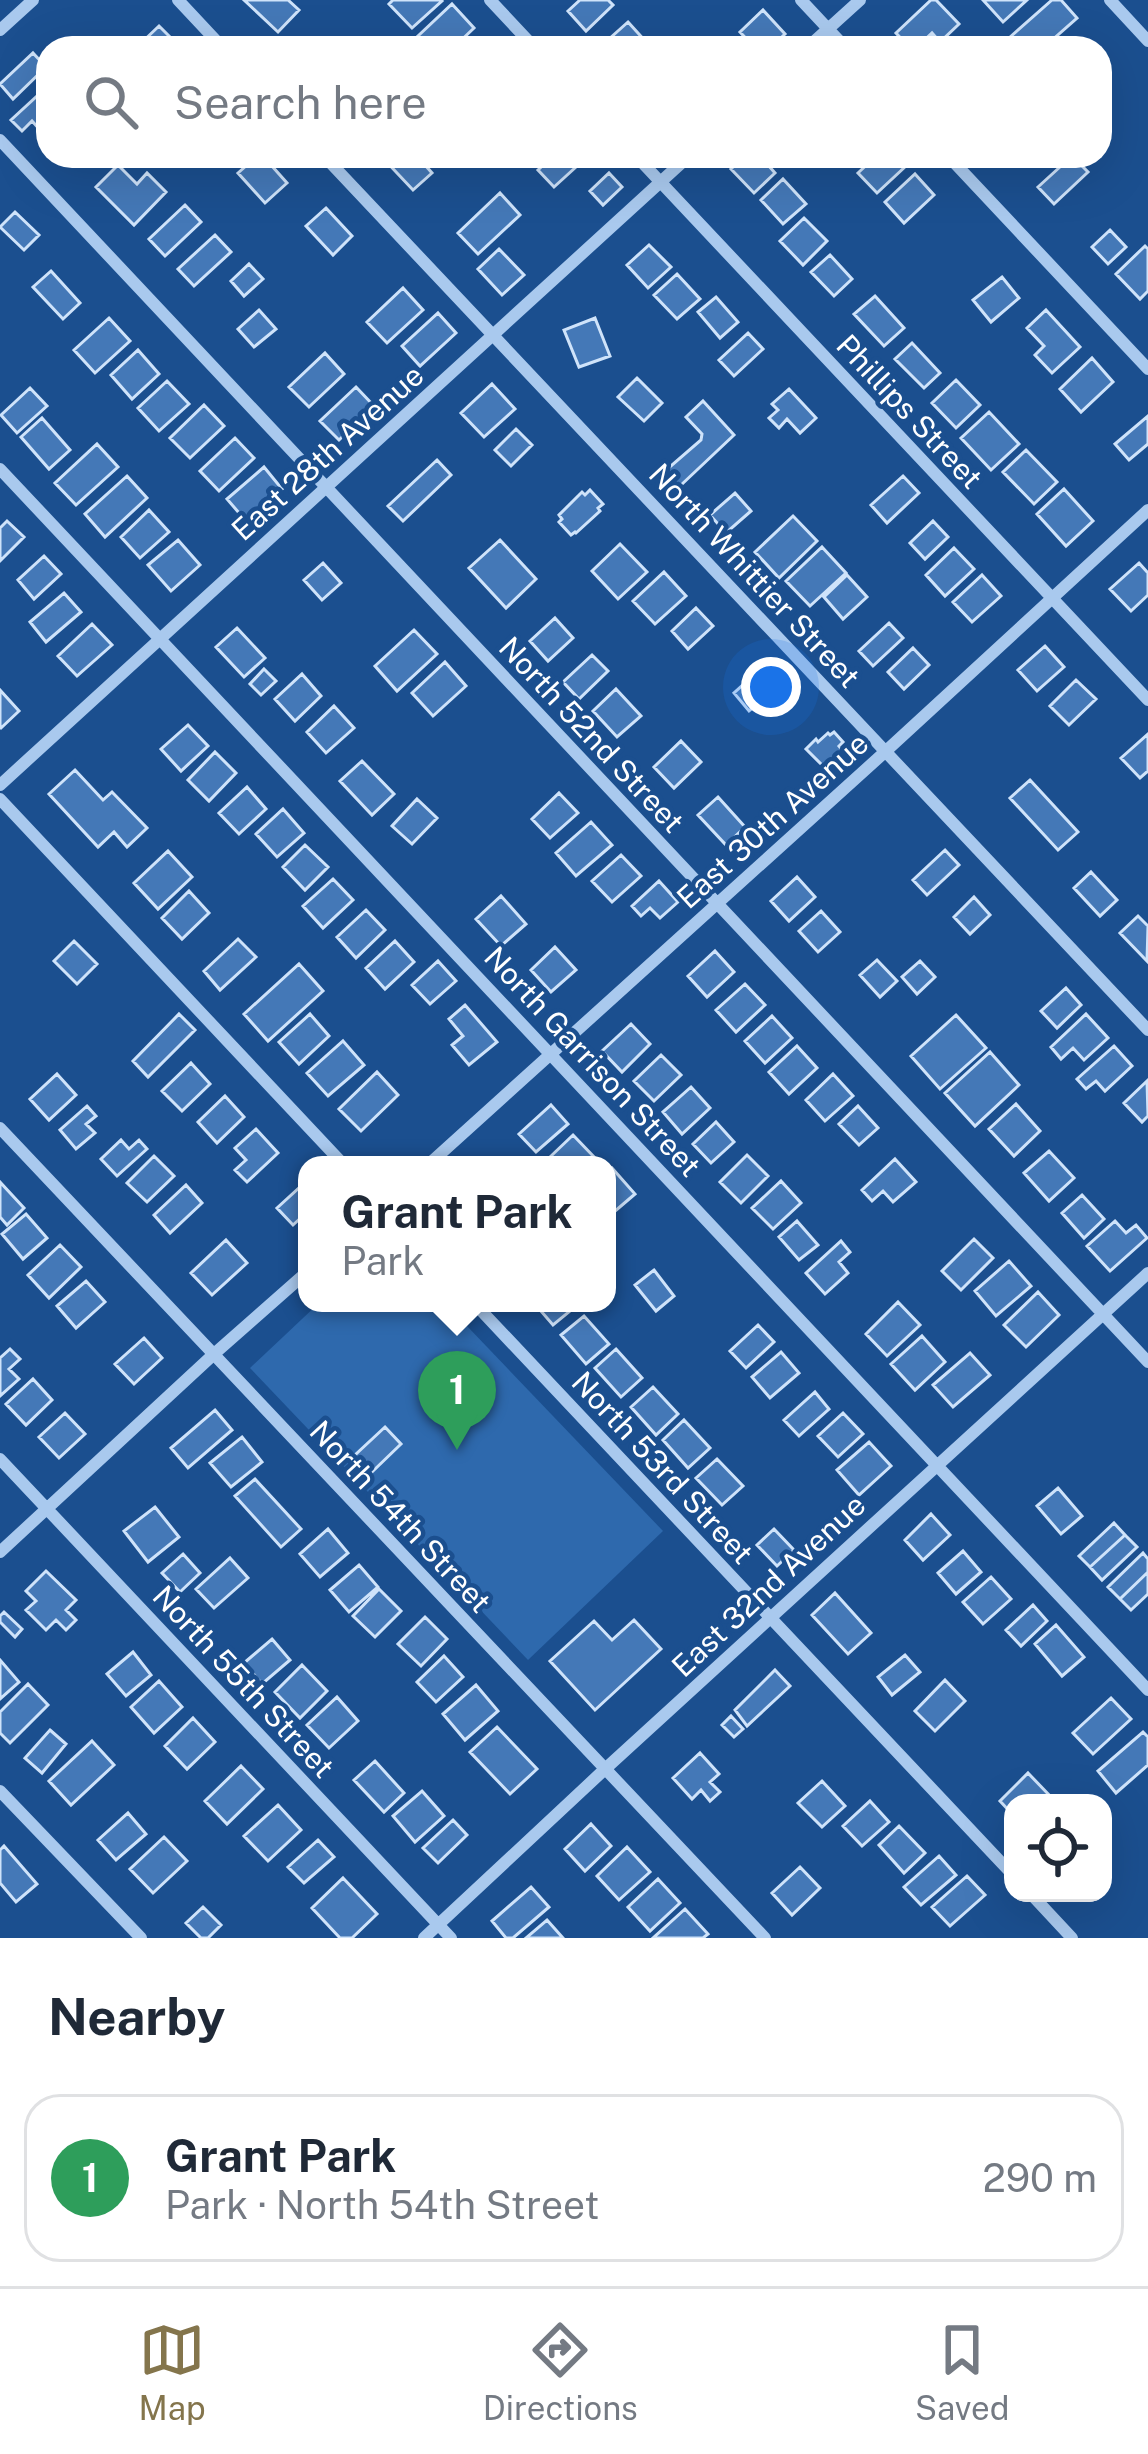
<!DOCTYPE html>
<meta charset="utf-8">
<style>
body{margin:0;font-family:"Public Sans",sans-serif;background:#f6f6f7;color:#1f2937}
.controls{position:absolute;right:36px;bottom:36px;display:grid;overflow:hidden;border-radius:24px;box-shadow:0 12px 48px #0002}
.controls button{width:108px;height:108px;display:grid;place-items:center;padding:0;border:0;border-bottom:3px solid #e0e1e3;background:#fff;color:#1f2937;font:60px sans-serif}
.you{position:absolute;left:771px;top:687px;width:42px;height:42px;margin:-30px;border:9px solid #fff;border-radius:50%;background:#1a73e8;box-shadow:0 0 0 18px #1a73e833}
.badge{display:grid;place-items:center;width:78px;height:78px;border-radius:50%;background:#84754c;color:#fff;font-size:39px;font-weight:700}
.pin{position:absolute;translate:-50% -99px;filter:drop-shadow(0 3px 6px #0008)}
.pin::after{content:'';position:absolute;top:63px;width:42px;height:36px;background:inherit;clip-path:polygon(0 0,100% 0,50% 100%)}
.popup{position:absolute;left:298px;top:1156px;width:318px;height:156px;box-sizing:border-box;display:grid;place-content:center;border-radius:24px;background:#fff;filter:drop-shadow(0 3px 9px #0005);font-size:39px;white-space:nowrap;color:#747a83}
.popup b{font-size:45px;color:#1f2937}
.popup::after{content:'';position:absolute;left:50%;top:100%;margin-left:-24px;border:24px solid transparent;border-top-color:#fff}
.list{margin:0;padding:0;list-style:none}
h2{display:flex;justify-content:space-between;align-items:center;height:156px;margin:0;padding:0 48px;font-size:51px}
h2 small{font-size:39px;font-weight:400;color:#747a83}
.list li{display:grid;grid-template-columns:78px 1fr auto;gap:36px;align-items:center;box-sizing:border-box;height:168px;margin:0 24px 24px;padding:0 24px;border:3px solid #e0e1e3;border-radius:36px}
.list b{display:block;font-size:45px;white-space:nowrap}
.list p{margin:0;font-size:39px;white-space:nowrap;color:#747a83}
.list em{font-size:39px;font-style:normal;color:#747a83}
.icon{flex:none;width:66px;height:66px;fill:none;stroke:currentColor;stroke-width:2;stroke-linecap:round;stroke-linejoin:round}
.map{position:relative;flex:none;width:1148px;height:1938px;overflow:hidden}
.search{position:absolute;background:#fff;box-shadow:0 12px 48px #0002;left:36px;right:36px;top:36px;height:132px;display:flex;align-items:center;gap:30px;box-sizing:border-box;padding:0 42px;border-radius:36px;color:#747a83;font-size:45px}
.sheet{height:348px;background:#fff}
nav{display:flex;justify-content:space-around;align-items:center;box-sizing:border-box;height:168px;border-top:3px solid #e0e1e3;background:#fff;font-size:33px;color:#747a83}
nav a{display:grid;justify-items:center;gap:6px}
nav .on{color:#84754c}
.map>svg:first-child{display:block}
.green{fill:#2e69ad}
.building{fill:#4478b7;stroke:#cfe3fa;stroke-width:3}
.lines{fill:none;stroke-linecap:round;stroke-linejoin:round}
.street{stroke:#a9c9ee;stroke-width:12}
.labels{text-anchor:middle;stroke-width:9;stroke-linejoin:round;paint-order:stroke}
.street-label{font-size:30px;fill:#fff;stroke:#1b4f8f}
</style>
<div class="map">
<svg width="1148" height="1938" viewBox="0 0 1148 1938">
<rect width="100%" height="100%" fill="#1b4f8f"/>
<path class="green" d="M319 1303H445L663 1531 528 1660 250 1368Z"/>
<path class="building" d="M244 0H288L299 10 278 32Z
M393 0H441L442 1 412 28 389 4Z
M580 0H608L613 5 586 31 568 11Z
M931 0H936L959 24 940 42 932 33 916 48H910L896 33Z
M983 0H1027L1003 22Z
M1052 0H1061L1077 18 1043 48H1018L1009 38Z
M452 4 474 28 453 48H430L418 36Z
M763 10 785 34 770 48H755L740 32Z
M628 22 647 43 642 48H599Z
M159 26 181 48H136Z
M33 53 46 67 13 99 0 84Z
M48 86V126L42 132 32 121 22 131 11 120Z
M257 156H263L287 183 265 203 238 173Z
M381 156H417L432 173 413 190Z
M553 156H588L554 187 538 170Z
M744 156H760L775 173 754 193 731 169Z
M876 156H898L907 165 877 193 858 173Z
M1072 156 1088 172 1054 204 1038 187Z
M118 165 137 184 147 173 166 192 134 225 96 187Z
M609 173 622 187 603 205 590 191Z
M915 174 934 195 904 223 885 202Z
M783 179 806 204 783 224 761 200Z
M500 193 520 215 478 254 458 233Z
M185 205 201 222 165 256 149 239Z
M326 208 352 236 333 255 306 226Z
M15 212 39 235 24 250 0 227Z
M804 218 827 241 803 265 780 241Z
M1110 230 1126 247 1108 264 1092 247Z
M215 235 231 252 194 286 178 269Z
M649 245 671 267 648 288 627 265Z
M1145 246 1148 249V291L1140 299 1116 274Z
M499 249 524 275 502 295 478 269Z
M830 255 852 279 834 296 811 272Z
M249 264 263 279 244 296 231 281Z
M51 271 80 303 63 319 33 287Z
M677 274 700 299 677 319 654 295Z
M1002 277 1019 298 991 322 973 300Z
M403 288 423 310 387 343 367 322Z
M875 296 904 328 884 346 854 314Z
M716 297 738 322 720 338 698 312Z
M259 310 276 329 254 347 238 329Z
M1046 310 1080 347 1052 373 1035 355 1044 346 1027 328Z
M438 313 456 333 420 366 402 346Z
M109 318 130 341 95 373 74 350Z
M595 318 610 356 579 367 564 330Z
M748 333 763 349 734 376 719 360Z
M912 343 940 373 924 388 895 359Z
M138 350 159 374 132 399 111 375Z
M325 353 344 374 309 407 289 387Z
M1092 358 1113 382 1081 412 1060 389Z
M637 378 662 403 644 421 618 397Z
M956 380 980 405 956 428 932 403Z
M167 381 189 404 159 431 138 408Z
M492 384 515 409 484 437 461 413Z
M356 387 374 406 339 440 320 421Z
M30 388 47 406 17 433 1 415Z
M789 389 816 418 800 433 787 419 779 428 769 418 778 410 772 404Z
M703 401 734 435 680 486 665 471 701 440 702 434 686 417Z
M204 405 224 426 190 458 170 438Z
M989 412 1019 444 991 470 961 438Z
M1148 416V444L1129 460 1115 444Z
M42 418 70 450 49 469 21 437Z
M516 429 532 445 511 466 495 450Z
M235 438 254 458 219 491 200 471Z
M97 444 118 467 76 505 55 483Z
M1026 450 1057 482 1034 504 1003 472Z
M437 460 451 475 403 521 388 506Z
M264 467 282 489 246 521 227 499Z
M127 476 147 498 105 537 85 514Z
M903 476 919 493 887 523 871 505Z
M1064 489 1093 521 1066 546 1037 514Z
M590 490 603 504 598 508 600 511 576 533 575 532 571 535 559 522 562 519 559 515 582 492 585 495Z
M735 493 751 511 726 533 710 515Z
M149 510 169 532 140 558 121 537Z
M793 516 817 541 779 578 755 552Z
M7 521 24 537 0 561V528Z
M933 521 948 537 925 559 910 543Z
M178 540 200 565 171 591 148 565Z
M500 540 536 579 506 608 469 568Z
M620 544 647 572 618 599 592 571Z
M822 547 846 573 810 606 786 581Z
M954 548 974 569 945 596 926 575Z
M44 556 61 574 34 599 18 580Z
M323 563 341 583 322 600 304 580Z
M1139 563 1148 573V595L1131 611 1110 589Z
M664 572 686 596 655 624 633 601Z
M847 575 867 597 843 619 824 597Z
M982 575 1001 596 972 622 953 602Z
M64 593 81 612 46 642 30 622Z
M696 608 713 626 688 649 672 631Z
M555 618 573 638 548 661 530 641Z
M889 623 903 638 873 666 859 651Z
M92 624 112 645 77 676 58 656Z
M237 628 265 658 244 677 216 647Z
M414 630 437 654 397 691 375 666Z
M1045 646 1064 667 1037 691 1018 670Z
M913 648 929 665 904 689 888 672Z
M592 655 608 671 579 699 563 682Z
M445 662 466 686 433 716 412 693Z
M264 669 276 681 261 695 250 684Z
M302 674 321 696 295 721 275 699Z
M1076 680 1096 699 1069 725 1050 706Z
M745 683 753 693 764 683 772 692 749 711 734 693Z
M616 689 641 716 617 737 593 711Z
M0 690 19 711 1 728 0 727Z
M334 706 354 728 326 753 307 732Z
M188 725 208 746 181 771 161 749Z
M834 732 843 742 839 746 843 751 825 768 806 749 816 739 818 742 828 733 830 735Z
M1148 734V771L1140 778 1121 758Z
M681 741 701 762 674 788 654 767Z
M215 752 236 773 209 801 188 780Z
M362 761 394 794 372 815 340 781Z
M75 770 103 800 112 792 147 828 127 847 114 832 98 847 49 794Z
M1030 780 1078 832 1058 850 1010 798Z
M247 787 266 809 239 834 219 813Z
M559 793 578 813 550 838 532 819Z
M718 797 745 827 726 845 698 815Z
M417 799 437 818 412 844 392 826Z
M283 809 304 833 277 857 256 834Z
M591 822 612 845 576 876 556 853Z
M305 845 328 867 305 890 283 867Z
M945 850 959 865 927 895 913 880Z
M168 851 192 877 158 909 134 883Z
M621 855 641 876 612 902 592 881Z
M1091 872 1117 900 1100 916 1074 888Z
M797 877 815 897 789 921 771 901Z
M333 879 353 900 323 928 303 906Z
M659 881 678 902 660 918 650 908 641 916 632 906Z
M189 891 209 913 182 939 162 918Z
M501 896 526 924 501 946 476 919Z
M974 897 990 915 970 934 954 917Z
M366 910 385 930 356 958 337 937Z
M821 911 840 932 818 952 799 931Z
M1138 916 1148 926 1147 961 1120 933Z
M238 939 256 957 220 990 204 971Z
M74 941 97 964 77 984 54 961Z
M395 941 414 962 385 989 366 968Z
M555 947 576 970 551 992 531 970Z
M715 951 734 972 707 997 688 976Z
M877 960 897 981 880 997 860 975Z
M438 961 456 981 430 1004 412 985Z
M920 961 935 977 917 994 902 977Z
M299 964 323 991 268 1041 244 1014Z
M745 984 765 1005 736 1032 716 1010Z
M1066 988 1081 1005 1057 1028 1041 1011Z
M465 1005 497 1042 469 1065 452 1045 463 1036 449 1019Z
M179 1014 195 1030 148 1077 133 1061Z
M310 1014 329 1036 299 1064 279 1042Z
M1086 1014 1108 1038 1084 1060 1073 1048 1061 1059 1051 1047Z
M956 1015 986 1048 940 1089 911 1056Z
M772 1016 792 1038 765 1063 745 1041Z
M631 1024 650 1044 622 1072 602 1051Z
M343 1041 364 1065 328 1096 307 1073Z
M797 1046 817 1068 789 1094 769 1072Z
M1114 1046 1132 1066 1105 1091 1096 1081 1086 1089 1077 1079Z
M990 1052 1019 1085 975 1126 945 1093Z
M661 1055 681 1075 654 1101 634 1081Z
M191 1063 210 1084 182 1111 162 1091Z
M377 1072 398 1095 361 1131 339 1109Z
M57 1074 76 1095 49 1120 30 1099Z
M833 1074 853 1096 825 1121 806 1100Z
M1147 1081 1148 1116 1142 1122 1124 1103Z
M691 1087 710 1108 682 1134 663 1112Z
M225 1096 244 1117 217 1143 198 1122Z
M1016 1104 1040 1131 1014 1156 989 1129Z
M551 1105 568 1124 536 1152 519 1134Z
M87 1106 96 1116 86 1124 95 1133 76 1149 60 1130Z
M858 1106 878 1128 859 1145 839 1124Z
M716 1122 734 1142 711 1163 693 1144Z
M256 1129 278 1153 247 1182 235 1170 246 1160 235 1148Z
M573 1135 595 1158 588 1165H557L550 1157Z
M121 1140 129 1149 139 1140 147 1149 117 1176 101 1159Z
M1049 1151 1074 1178 1049 1201 1024 1173Z
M747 1155 768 1176 741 1203 720 1182Z
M154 1156 174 1176 147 1202 127 1183Z
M895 1159 916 1182 893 1202 883 1191 872 1201 862 1190Z
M612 1168 635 1194 607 1218V1172Z
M781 1181 801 1203 773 1229 752 1208Z
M0 1182 24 1208 7 1225 0 1217Z
M186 1185 202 1203 170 1233 154 1215Z
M299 1188 307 1197V1212L293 1225 277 1208Z
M1082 1195 1104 1219 1084 1238 1062 1213Z
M26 1214 47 1238 23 1259 2 1234Z
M797 1221 818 1245 799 1260 779 1237Z
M1115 1221 1126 1233 1136 1225 1147 1238 1110 1271 1087 1246Z
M974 1239 993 1258 961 1290 942 1271Z
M226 1240 247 1263 212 1295 191 1273Z
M841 1241 850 1252 839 1262 848 1273 825 1294 806 1273Z
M60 1245 81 1267 49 1298 28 1275Z
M1009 1261 1031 1286 996 1316 975 1291Z
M654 1270 674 1296 656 1311 635 1285Z
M86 1281 105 1302 76 1328 57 1306Z
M1038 1292 1059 1315 1026 1347 1004 1325Z
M898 1302 920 1325 887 1356 866 1334Z
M534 1303H571L575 1307 553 1325Z
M584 1316 609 1344 586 1364 561 1335Z
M758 1325 774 1342 746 1368 730 1351Z
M922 1336 945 1362 915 1390 891 1364Z
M144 1338 162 1358 134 1384 115 1364Z
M10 1349 20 1359 9 1369 19 1379 0 1396V1358Z
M616 1349 642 1378 621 1397 595 1368Z
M781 1352 799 1373 770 1398 752 1377Z
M970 1353 990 1375 953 1407 933 1385Z
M33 1379 52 1400 26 1425 6 1404Z
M653 1387 678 1414 656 1435 631 1407Z
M815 1392 829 1409 799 1436 784 1420Z
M215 1410 232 1430 188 1468 171 1448Z
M65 1413 85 1434 59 1458 39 1437Z
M843 1413 863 1434 838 1457 818 1436Z
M684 1420 710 1448 688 1468 663 1440Z
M385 1427 401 1444 372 1472 355 1455Z
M242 1437 262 1462 231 1487 210 1463Z
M869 1442 891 1466 859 1495 837 1470Z
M717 1459 743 1486 722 1505 696 1478Z
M255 1479 301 1529 281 1547 235 1496Z
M1058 1488 1082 1516 1061 1534 1037 1506Z
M155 1507 179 1537 148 1562 124 1531Z
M931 1514 950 1535 923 1560 905 1540Z
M1114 1523 1125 1535 1090 1567 1079 1556Z
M328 1529 348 1553 320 1577 300 1554Z
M774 1529 794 1550 777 1566 757 1545Z
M1125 1535 1137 1547 1102 1580 1090 1567Z
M963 1551 981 1572 956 1594 938 1573Z
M1143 1553 1148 1559V1572L1120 1599 1108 1587Z
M183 1554 200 1573 180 1592 162 1573Z
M230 1558 248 1578 214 1608 196 1589Z
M359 1565 378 1587 349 1612 330 1590Z
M46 1571 76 1600 66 1610 76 1620 66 1630 56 1620 46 1630 26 1610 36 1601 26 1591Z
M1148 1572V1594L1131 1610 1120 1599Z
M991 1577 1011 1599 983 1624 963 1602Z
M379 1589 401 1611 375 1637 353 1616Z
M835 1593 871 1633 848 1654 812 1615Z
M1033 1605 1047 1621 1021 1646 1006 1630Z
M4 1612 22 1629 15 1637 0 1622V1616Z
M425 1617 447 1639 421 1666 398 1644Z
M634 1620 661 1649 595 1710 550 1661 594 1621 612 1640Z
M1056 1625 1084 1657 1062 1676 1035 1644Z
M272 1639 290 1660 262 1684 244 1663Z
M133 1652 151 1675 126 1696 107 1674Z
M905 1655 920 1672 892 1695 878 1677Z
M444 1656 463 1677 436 1702 417 1682Z
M0 1660 19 1682 0 1699Z
M302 1665 327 1691 300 1718 275 1692Z
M775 1670 790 1686 747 1726 735 1710Z
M945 1680 965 1701 935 1731 915 1711Z
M159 1681 182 1707 154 1733 131 1707Z
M28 1684 48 1705 10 1743 0 1733V1712Z
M476 1685 498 1711 465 1740 443 1714Z
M337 1697 358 1721 329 1748 307 1725Z
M1111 1698 1131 1719 1093 1754 1073 1733Z
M731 1716 743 1729 734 1737 722 1725Z
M193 1718 215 1742 187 1769 165 1746Z
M497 1727 537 1769 510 1794 470 1752Z
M50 1730 66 1744 42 1773 25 1758Z
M1143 1732 1148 1737V1765L1116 1793 1098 1771Z
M92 1741 114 1765 71 1805 49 1781Z
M700 1753 719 1774 710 1782 720 1792 710 1801 701 1790 692 1799 673 1778Z
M375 1761 404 1793 384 1812 354 1780Z
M241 1766 263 1789 227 1824 205 1801Z
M1028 1773 1051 1797 1045 1803H1013V1815L1000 1801Z
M822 1781 845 1806 822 1827 798 1803Z
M422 1791 444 1816 415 1842 393 1816Z
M870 1801 889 1822 862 1846 843 1826Z
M278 1805 301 1830 268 1861 244 1836Z
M128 1813 146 1834 116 1860 98 1840Z
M453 1820 467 1835 438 1863 423 1848Z
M591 1824 611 1846 585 1871 565 1849Z
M899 1826 925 1853 904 1873 879 1845Z
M164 1837 187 1861 153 1893 130 1869Z
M318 1840 334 1857 304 1883 288 1867Z
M4 1846 37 1884 16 1902 0 1883V1850Z
M627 1847 650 1872 619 1900 597 1876Z
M939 1856 956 1875 921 1905 904 1887Z
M800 1867 820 1888 792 1915 772 1893Z
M967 1876 985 1895 950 1926 932 1907Z
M343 1878 377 1914 352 1938H340L312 1908Z
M658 1879 680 1903 650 1931 628 1907Z
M531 1887 549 1907 513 1938H506L492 1921Z
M203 1907 221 1925 208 1938H201L186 1923Z
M685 1909 708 1934 703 1938H653Z
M547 1920 563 1938H526Z"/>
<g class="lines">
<path class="street" d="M178 0 223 48
M490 0 535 48
M801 0 846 48
M1110 0 1148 41
M0 30 33 0
M807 48 860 0
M0 140 1148 1362
M324 156 1148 1030
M636 156 1148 700
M948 156 1148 369
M0 469 1148 1690
M0 785 689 156
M0 799 344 1165
M0 1128 765 1938
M428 1165 886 751 1148 510
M474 1303 1013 1875
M0 1459 451 1938
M0 1552 214 1354 307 1272
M0 1791 141 1938
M1030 1893 1072 1938
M424 1938 604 1770 1148 1273"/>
</g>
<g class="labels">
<g class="street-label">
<text transform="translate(909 412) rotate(47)" y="10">Phillips Street</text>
<text transform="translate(328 453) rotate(-42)" y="10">East 28th Avenue</text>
<text transform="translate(754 576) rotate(47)" y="10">North Whittier Street</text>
<text transform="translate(591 735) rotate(47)" y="10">North 52nd Street</text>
<text transform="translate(773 821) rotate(-42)" y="10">East 30th Avenue</text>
<text transform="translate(592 1062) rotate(47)" y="10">North Garrison Street</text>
<text transform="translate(662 1468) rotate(47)" y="10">North 53rd Street</text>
<text transform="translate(400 1517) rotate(47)" y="10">North 54th Street</text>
<text transform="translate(769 1586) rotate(-43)" y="10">East 32nd Avenue</text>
<text transform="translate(243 1682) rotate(47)" y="10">North 55th Street</text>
</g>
</g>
</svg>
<div class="controls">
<button><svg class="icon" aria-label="locate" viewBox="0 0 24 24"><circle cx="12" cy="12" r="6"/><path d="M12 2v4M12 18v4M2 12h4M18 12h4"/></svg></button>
</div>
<div class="you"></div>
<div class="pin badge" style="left:457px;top:1450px;background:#2e9e5b">1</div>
<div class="popup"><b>Grant Park</b>Park</div>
<div class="search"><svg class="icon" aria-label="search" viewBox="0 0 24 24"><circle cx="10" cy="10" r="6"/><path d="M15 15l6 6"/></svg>Search here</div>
</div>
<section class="sheet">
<h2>Nearby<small></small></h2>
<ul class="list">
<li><span class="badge" style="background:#2e9e5b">1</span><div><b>Grant Park</b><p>Park · North 54th Street</p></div><em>290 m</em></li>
</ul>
</section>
<nav>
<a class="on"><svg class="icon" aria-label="map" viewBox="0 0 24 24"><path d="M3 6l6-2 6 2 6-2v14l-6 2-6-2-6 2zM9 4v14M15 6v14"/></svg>Map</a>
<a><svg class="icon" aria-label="directions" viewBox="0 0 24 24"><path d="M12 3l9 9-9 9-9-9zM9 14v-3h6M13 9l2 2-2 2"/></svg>Directions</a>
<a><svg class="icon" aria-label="saved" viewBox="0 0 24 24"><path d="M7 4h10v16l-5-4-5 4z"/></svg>Saved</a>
</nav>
